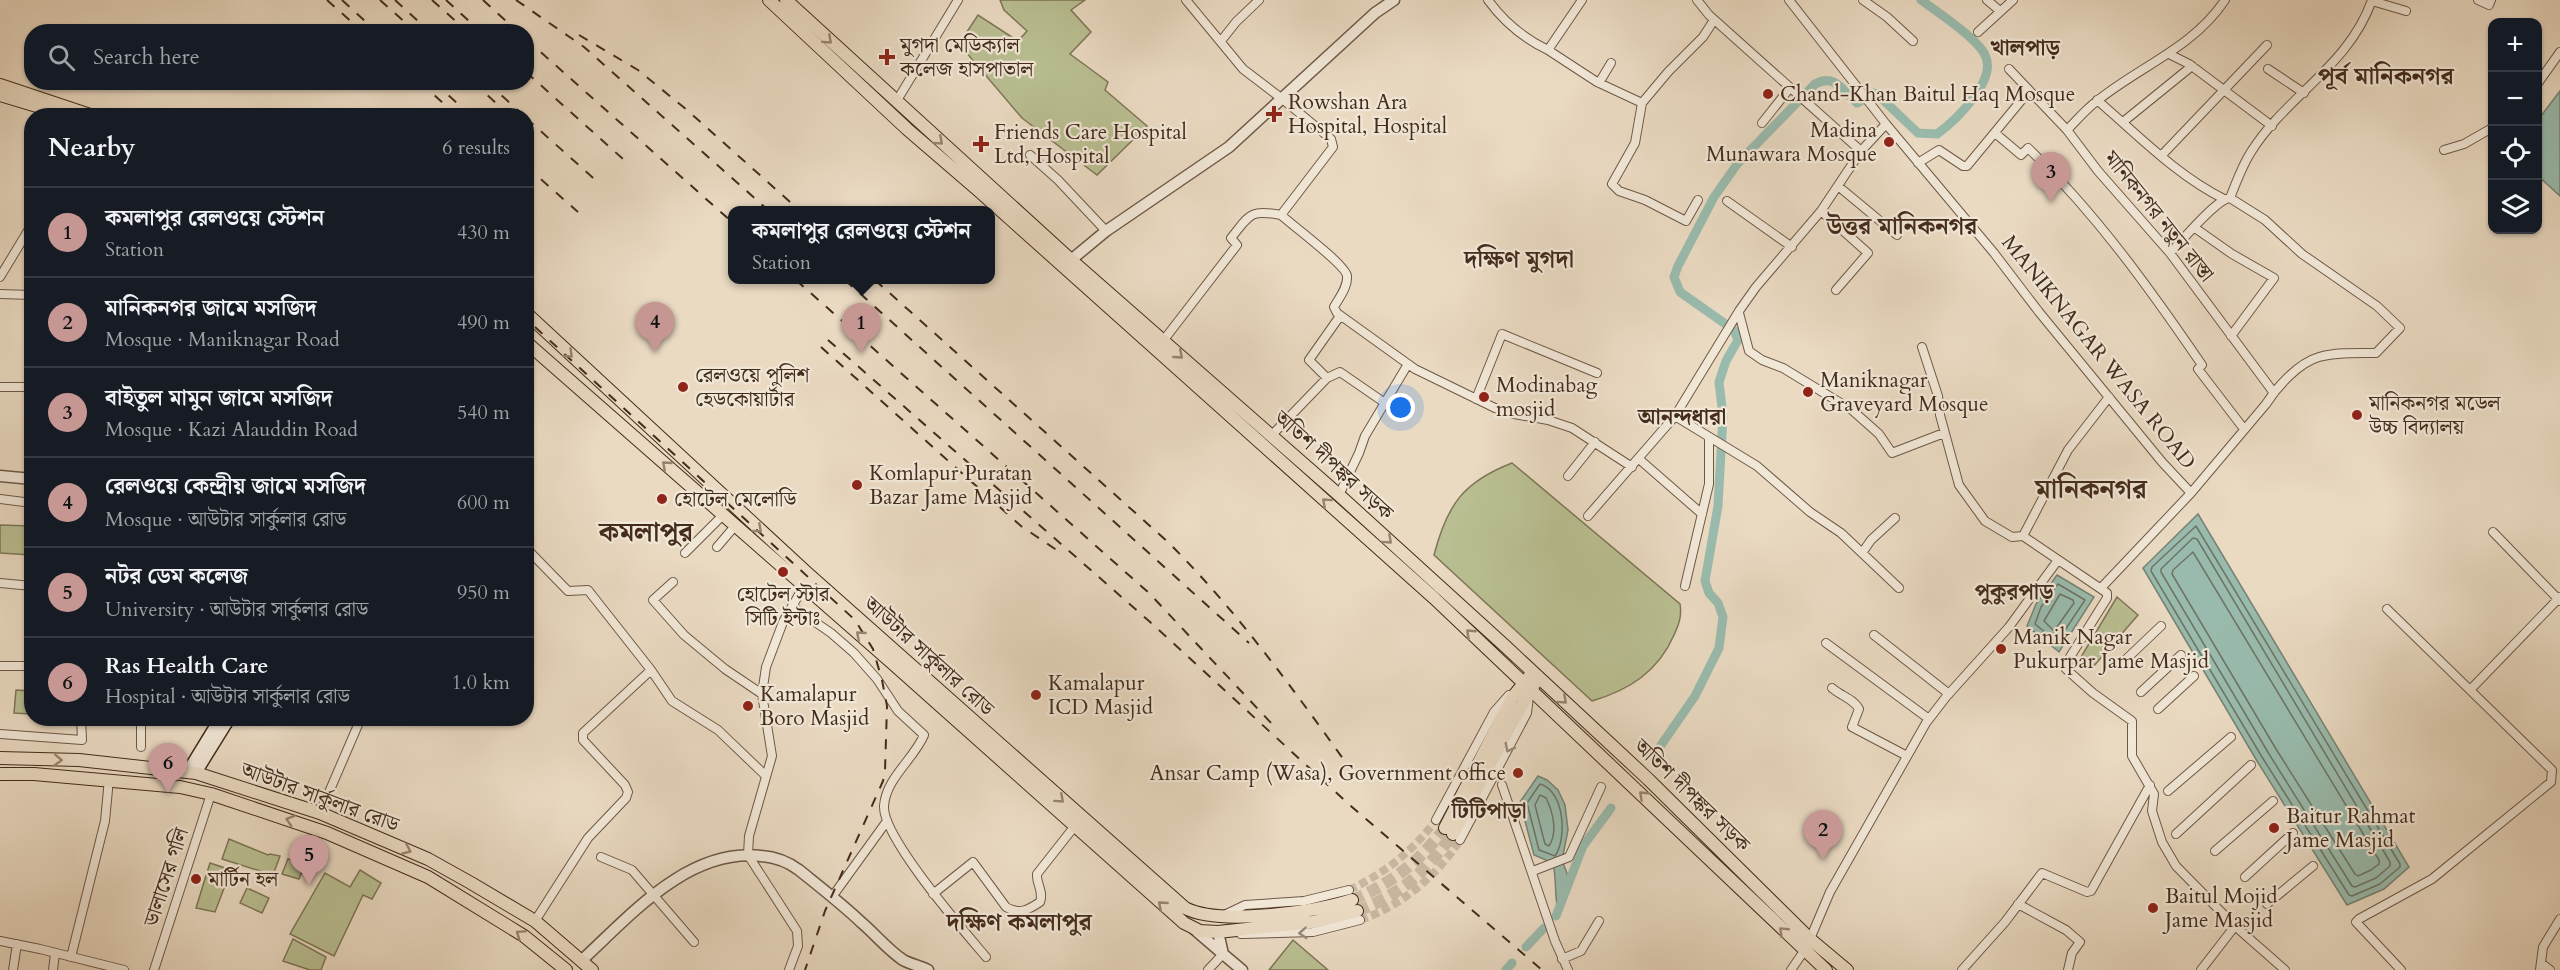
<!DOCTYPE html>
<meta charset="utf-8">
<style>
body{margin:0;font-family:Cardo,"Noto Serif Bengali",serif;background:#20242c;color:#f1f3f6}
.controls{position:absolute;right:18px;top:18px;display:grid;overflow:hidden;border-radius:12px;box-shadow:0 2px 4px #0004}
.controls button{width:54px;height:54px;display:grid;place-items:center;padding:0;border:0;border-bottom:2px solid #363941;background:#171b24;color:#f1f3f6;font:30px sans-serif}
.you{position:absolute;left:1401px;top:408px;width:21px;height:21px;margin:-15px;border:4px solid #fff;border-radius:50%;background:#1a73e8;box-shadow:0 0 0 9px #1a73e833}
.badge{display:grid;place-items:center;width:39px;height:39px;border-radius:50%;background:#c59692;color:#111;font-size:20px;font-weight:700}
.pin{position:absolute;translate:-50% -50px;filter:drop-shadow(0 2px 3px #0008)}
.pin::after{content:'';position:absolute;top:32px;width:21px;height:18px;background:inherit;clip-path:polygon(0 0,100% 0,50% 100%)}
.popup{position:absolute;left:728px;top:206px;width:267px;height:78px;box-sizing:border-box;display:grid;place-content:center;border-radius:12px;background:#171b24;filter:drop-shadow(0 2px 4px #0005);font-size:20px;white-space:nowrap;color:#9ea1a6}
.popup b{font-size:22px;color:#f1f3f6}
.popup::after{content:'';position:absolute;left:50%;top:100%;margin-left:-12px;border:12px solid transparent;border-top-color:#171b24}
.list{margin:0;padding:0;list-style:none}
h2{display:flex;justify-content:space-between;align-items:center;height:78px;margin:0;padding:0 24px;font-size:26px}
h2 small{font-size:20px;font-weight:400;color:#9ea1a6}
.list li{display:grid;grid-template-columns:39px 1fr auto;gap:18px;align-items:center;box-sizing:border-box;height:90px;padding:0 24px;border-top:2px solid #363941}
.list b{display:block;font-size:22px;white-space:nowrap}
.list p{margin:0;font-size:20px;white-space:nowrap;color:#9ea1a6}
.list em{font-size:20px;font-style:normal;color:#9ea1a6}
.icon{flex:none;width:33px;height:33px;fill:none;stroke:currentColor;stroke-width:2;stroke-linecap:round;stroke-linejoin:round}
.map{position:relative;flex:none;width:2560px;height:970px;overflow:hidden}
.search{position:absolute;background:#171b24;box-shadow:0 2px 4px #0004;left:24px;top:24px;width:510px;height:66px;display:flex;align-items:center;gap:15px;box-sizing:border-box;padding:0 21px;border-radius:24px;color:#9ea1a6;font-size:22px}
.panel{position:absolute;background:#171b24;box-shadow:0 2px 4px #0004;left:24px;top:108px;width:510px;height:618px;border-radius:24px}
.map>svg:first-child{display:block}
.green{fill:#b9bf92;stroke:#7e7657;stroke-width:1.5}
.water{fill:#99bbad;stroke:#778273;stroke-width:1.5}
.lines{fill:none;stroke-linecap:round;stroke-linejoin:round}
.shore{stroke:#6e7464;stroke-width:1.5}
.canal{stroke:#99bbad;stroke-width:9}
.minor-tunnel{stroke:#c9b7a1;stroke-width:8;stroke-dasharray:8 4;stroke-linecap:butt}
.primary-tunnel{stroke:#c9b7a1;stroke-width:12;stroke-dasharray:12 6;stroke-linecap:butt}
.minor-casing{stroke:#6e5846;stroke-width:10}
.tertiary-casing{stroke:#6e5846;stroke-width:13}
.secondary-casing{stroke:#442c1c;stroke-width:13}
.primary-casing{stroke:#442c1c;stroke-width:14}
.minor{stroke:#f1e7d7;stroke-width:8}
.tertiary{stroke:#f1e7d7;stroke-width:10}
.secondary{stroke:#f1e7d7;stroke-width:10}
.primary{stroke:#eadac2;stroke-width:12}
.rail{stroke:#442c1c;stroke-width:2;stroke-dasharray:10 10;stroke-linecap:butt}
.oneway{stroke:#97836f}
.oneway2{stroke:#9a8a7a}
.poi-dot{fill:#8f2418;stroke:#f1e7d7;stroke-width:2}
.labels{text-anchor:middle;stroke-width:4.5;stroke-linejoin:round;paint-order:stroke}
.poi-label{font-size:21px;fill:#442c1c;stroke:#f1e7d7;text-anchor:start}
.street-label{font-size:21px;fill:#442c1c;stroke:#f1e7d7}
.neighbourhood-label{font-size:22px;font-weight:bold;fill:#442c1c;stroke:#f1e7d7}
.quarter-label{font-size:24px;font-weight:bold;fill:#442c1c;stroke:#f1e7d7}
.district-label{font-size:27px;font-weight:bold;fill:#442c1c;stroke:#f1e7d7}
</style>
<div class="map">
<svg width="2560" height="970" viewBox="0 0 2560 970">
<rect width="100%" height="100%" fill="#eadac2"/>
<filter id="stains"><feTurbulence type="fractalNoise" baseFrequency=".00333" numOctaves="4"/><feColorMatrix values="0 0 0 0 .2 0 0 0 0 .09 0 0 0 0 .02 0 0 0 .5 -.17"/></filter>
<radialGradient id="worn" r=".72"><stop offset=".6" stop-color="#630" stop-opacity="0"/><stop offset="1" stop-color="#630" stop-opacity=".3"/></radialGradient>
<path class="green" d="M1000 0H1085L1071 10 1091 32 1070 54 1108 82 1105 90 1147 126 1097 175 1022 118 959 44 978 15 1018 41 1027 31 1004 10Z
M1512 463 1680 604C1682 616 1679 624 1674 635 1658 672 1629 690 1592 701L1434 555C1447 505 1463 482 1512 463Z
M0 525 31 526V555L0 553Z
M2117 597 2138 615 2093 667 2081 657Z
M16 690 31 691V714L14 713Z
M229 839 268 855 270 854 280 856 273 875 222 859Z
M288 859 305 864 299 879 282 874Z
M210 863 231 870 215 912 196 908Z
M360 870 381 883 372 899 363 895 334 956 290 934 325 873 350 887Z
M247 888 269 898 262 913 240 903Z
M293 939 326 957 321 970H310L283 961Z
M1293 940 1328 970H1269Z"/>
<path class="water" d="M2560 91V196L2538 176V120Z
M2198 514 2409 867 2384 889 2347 905 2257 761 2143 568Z
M2057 575 2094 597 2059 652 2027 626 2036 604Z
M1538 776 1547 780 1558 790 1565 805 1568 830 1562 860 1569 879V892L1561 905 1559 916C1554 898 1557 881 1553 863L1534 855 1520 802Z"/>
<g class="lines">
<path class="shore" d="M2196 526 2400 864V867L2380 884 2352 896 2349 895 2262 757 2151 571 2152 567Z
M2193 538 2197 539 2390 862V866L2376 878 2355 887 2352 886 2269 754 2161 572V569Z
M2193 552 2379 860V864L2371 870 2358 876 2355 874 2276 749 2172 574 2173 570Z
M2058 584 2085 600 2057 642 2035 624 2041 607Z
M2060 594 2073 600 2074 603 2054 631 2044 621Z
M1540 784C1565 791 1567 839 1555 856L1539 850 1527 803Z
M1540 795 1546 798C1553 812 1558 832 1549 846L1545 844 1535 805Z"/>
<path class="canal" d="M1657 751 1695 696 1719 648 1723 617 1718 603 1709 593 1705 581 1718 506 1723 416 1719 382 1726 361 1738 340 1734 330 1680 292 1674 277 1678 266 1714 197 1738 163 1815 84C1835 73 1843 91 1857 103L1874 93 1879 96 1918 133 1937 134C1955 121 1998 80 1985 55 1977 38 1937 12 1921 0
M1556 916 1583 846 1611 808
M1526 947 1544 928
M1506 970 1512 963"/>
<path class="minor-tunnel" d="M1349 890C1385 873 1412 852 1436 820
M1360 920C1401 906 1437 876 1460 840"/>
<path class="primary-tunnel" d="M1352 900C1391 884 1420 861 1445 828
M1357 911C1402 894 1425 872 1453 834"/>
<defs>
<path id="minor" d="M1186 0 1243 69 1281 98
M1488 0C1504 22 1523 38 1548 50
M1582 0 1548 50 1597 82 1642 103
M1697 0 1709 15 1861 151
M1789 0 1886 124 1994 253 2039 312 2162 462 2191 493
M1863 0 1887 17 1913 41
M1987 0 2000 11
M2478 0 2489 5 2491 0
M2372 1 2406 11
M1978 32 2013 0
M1221 41 1236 22 1259 0
M2169 54 2189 64 2272 126
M2009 69 2067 130 2098 171 2170 253 2274 393
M2268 69 2304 93
M1599 83 1611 63
M2538 83 2560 52
M2097 100C2138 135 2176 175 2224 199
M896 102 958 0
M2123 122 2192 66
M1762 123 1789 89
M2067 130C2077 120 2086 109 2097 101 2140 66 2193 48 2225 0
M1995 133 2021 155 2028 148C2095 212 2150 289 2202 365L2198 369 2244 429
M2444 150 2464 144 2492 128
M1030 155 1058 180 1106 231
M2161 156 2267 45
M1918 163 1939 150 1963 166H1967L2029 91
M1838 186 1897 235
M1698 200 1686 221 1645 200 1619 191 1612 184 1635 143 1642 103 1668 72 1703 37 1714 20
M1727 201 1792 247
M1821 211 1868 253 1836 290
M1281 215C1292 225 1346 265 1347 276 1348 287 1339 298 1334 307L1337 313 1415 369 1495 408 1514 414 1548 420 1572 428 1632 467
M1281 215 1333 147 1331 139 1281 98
M2195 228 2232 254 2274 278 2231 336
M2170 253C2181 242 2216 199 2230 198 2236 183 2242 166 2251 152 2286 96 2349 66 2372 0
M0 277 32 224
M0 294 32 295
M1739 313 1749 351 1762 360 1783 368 1852 410 1879 434 1892 453 1944 433
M1340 316 1309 360 1327 378 1340 372 1385 403
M1163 341 1237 245 1231 238C1250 215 1249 209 1281 215
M1922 347 1938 396 1940 415 1959 485 1985 521 2012 537 2023 536
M0 387H32
M1476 399 1502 334 1597 373
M1675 416 1757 466 1810 512 1841 533 1899 588
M1271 436 1327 378
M1639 459 1702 514
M1568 476 1595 442
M1339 495 1359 453 1365 436 1408 364
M0 499 32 503
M1588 516 1675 416 1739 311 1756 287 1821 211 1861 151 1886 124
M2493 532 2560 601
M2023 536 2107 593V598L2070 657 2066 669 2093 693 2132 721V756L2154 794 2152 811 2162 842 2176 866 2235 926 2285 970
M2023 536 2068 450 2109 397
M717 547 735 526
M526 548 568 591 588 590 651 670
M685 553 723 515
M1862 553 1871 540 1895 518
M673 582 653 600 684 635 725 669 762 694
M0 583 32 586
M1685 586 1709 484V439
M2101 588 2191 493 2266 404C2277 387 2298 363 2319 357 2336 352 2358 353 2376 353L2400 328 2377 306 2302 254 2265 220 2230 198
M792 606 831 633 854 653 877 679 898 711 924 735C914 759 886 778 884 806 882 837 964 931 986 957
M2387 609 2552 770 2551 782 2432 879 2359 919 2356 922 2401 970
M31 633H32
M1874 635 1949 694
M1826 643 1929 719
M2120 665 2161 626
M0 666H32
M1832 688C1841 696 1854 699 1859 709L1852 727 1907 756
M2470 690 2560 597
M2141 692 2181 655
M2158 709 2194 676
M141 718V747
M0 734 82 740 81 718
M1502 785 1555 941 1568 970
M2168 791 2231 737
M320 813 361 718
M1436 820 1494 712 1509 695
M2176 834 2251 765
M1460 840 1527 713 1529 696
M2215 851 2273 801
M601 857 632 870 694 942
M1533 871 1569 857 1601 787
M2245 877 2293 833
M933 894 973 862 1006 907C1020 915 1028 910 1040 902 1044 891 1036 884 1037 874L1074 827
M832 897 887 821
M2018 904 2066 930 2080 942 2072 953 2068 970
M2267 904 2313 866
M1224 915 1245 905 1304 901 1349 890
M535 921 588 838 626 798 628 792 625 785 583 740V733L651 670 672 701 718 730 766 776
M1241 934 1313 932 1360 920
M1810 939 1830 892 1926 723 1946 697 2009 627 2058 560
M0 941 40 949 124 970
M71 957 105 821 109 779
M1562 959 1581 951 1599 921
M2541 963 2550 970
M13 970 17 944
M53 970 55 953
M154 970 211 794
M789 970 798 946 797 931 748 855 749 836 772 756 762 694 766 667 783 622 804 586
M1208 970 1223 954
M1791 970 1804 951
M1962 970 2005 922 2042 873 2087 892 2091 891 2150 785
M2201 970 2235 926
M2540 970 2543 947 2560 919"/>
<path id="tertiary" d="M1071 260 1106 231 1229 147 1375 13 1394 0
M0 476 32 479
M1194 929 1223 954
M1218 932 1223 954 1242 970
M582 960C631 915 688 848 761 856 775 857 788 862 799 870 820 887 842 904 862 923 875 934 888 950 903 960 910 964 920 966 928 970"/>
<path id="secondary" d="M187 772 220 718
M196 773 230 718"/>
<path id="primary" d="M769 0 907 129 979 191 1434 598 1826 970
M786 0 1071 260 1339 495 1504 645 1648 779 1810 939 1847 970
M0 85 93 116
M0 95 40 107 56 116
M526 313 807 573 1185 908C1220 926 1314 912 1352 900
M526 342 891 662 1184 923 1200 931 1218 932 1313 922 1357 911
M0 758 79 760 196 773 320 813 428 859 471 883 535 921 592 970
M0 774H34L180 787 211 794 327 833 428 877 524 936 566 970
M1445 828 1512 698 1529 677
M1453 834 1507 730 1534 685"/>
</defs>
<use href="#minor" class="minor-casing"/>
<use href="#tertiary" class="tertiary-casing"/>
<use href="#secondary" class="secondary-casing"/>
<use href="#primary" class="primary-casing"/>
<use href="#minor" class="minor"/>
<use href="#tertiary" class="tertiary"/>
<use href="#secondary" class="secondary"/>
<use href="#primary" class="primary"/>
<path class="rail" d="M327 0 363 32
M342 0 377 32
M380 0 416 32
M395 0 430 32
M432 0 468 32
M446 0 481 32
M483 0 518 32
M516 0 584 47 768 210
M579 35 638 70 687 110 799 210
M526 39 732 222
M526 72 623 159
M420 82 457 116
M434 82 471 116
M473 82 510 116
M487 82 524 116
M526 118 600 184
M526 166 578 212
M796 280 1149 593 1272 724
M845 280 1249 643
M875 280 1169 543C1237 611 1293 689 1349 767
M535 327 855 620 873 649 882 680 887 706 885 771 883 781 825 911 805 970
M828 340 1149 621 1352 807 1542 970
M821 347 1021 526 1058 551"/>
</g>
<defs><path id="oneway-chevron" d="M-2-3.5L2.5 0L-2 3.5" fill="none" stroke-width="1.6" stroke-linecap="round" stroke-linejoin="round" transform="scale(1.5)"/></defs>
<g class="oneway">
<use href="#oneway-chevron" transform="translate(828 40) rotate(42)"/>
<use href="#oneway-chevron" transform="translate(939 141) rotate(42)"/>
<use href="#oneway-chevron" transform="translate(569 354) rotate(44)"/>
<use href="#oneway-chevron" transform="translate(1179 355) rotate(41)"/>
<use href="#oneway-chevron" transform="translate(666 465) rotate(-139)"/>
<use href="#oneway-chevron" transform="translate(1326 502) rotate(-138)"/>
<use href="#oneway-chevron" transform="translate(758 529) rotate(42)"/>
<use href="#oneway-chevron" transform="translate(1388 540) rotate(42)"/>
<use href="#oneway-chevron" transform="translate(1470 633) rotate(-137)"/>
<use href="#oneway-chevron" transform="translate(860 635) rotate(-139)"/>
<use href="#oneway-chevron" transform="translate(1563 700) rotate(42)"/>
<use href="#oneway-chevron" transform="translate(58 760) rotate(2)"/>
<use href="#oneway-chevron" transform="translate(1643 795) rotate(-137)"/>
<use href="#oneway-chevron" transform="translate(1060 799) rotate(42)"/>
<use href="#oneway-chevron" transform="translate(290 820) rotate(-162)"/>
<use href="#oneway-chevron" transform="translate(407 850) rotate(24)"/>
<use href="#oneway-chevron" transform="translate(1162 905) rotate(-139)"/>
<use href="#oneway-chevron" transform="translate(1783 931) rotate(-136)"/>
<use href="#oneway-chevron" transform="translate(520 934) rotate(-145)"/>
</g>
<g class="oneway2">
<use href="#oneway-chevron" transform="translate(1509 748) rotate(117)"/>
<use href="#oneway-chevron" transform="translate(1303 933) rotate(176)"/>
</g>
<g class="poi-dot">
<path d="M884 48h6v6h6v6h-6v6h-6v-6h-6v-6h6z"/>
<circle cx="1768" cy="94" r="6"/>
<path d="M1271 105h6v6h6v6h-6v6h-6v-6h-6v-6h6z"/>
<circle cx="1889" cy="142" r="6"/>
<path d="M978 135h6v6h6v6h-6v6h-6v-6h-6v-6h6z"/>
<circle cx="683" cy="387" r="6"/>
<circle cx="1808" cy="392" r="6"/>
<circle cx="1484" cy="397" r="6"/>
<circle cx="2357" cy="415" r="6"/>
<circle cx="857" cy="485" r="6"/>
<circle cx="662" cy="499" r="6"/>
<circle cx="783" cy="572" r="6"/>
<circle cx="2001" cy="649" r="6"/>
<circle cx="1036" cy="695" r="6"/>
<circle cx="748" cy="706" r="6"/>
<circle cx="1518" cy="773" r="6"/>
<circle cx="2274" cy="828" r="6"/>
<circle cx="196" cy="879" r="6"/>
<circle cx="2153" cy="908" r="6"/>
</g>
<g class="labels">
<g class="poi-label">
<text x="900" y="52">মুগদা মেডিক্যাল<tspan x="900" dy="24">কলেজ হাসপাতাল</tspan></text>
<text x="1780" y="101">Chand-Khan Baitul Haq Mosque</text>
<text x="1288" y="109">Rowshan Ara<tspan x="1288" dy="24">Hospital, Hospital</tspan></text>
<text x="1877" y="137" text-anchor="end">Madina<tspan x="1877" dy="24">Munawara Mosque</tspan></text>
<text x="994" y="139">Friends Care Hospital<tspan x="994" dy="24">Ltd, Hospital</tspan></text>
<text x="695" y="382">রেলওয়ে পুলিশ<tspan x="695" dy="24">হেডকোয়ার্টার</tspan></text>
<text x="1820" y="387">Maniknagar<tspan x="1820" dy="24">Graveyard Mosque</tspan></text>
<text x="1496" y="392">Modinabag<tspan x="1496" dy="24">mosjid</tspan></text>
<text x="2369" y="410">মানিকনগর মডেল<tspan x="2369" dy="24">উচ্চ বিদ্যালয়</tspan></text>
<text x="869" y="480">Komlapur Puratan<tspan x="869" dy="24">Bazar Jame Masjid</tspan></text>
<text x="674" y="506">হোটেল মেলোডি</text>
<text x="783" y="601" text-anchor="middle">হোটেল স্টার<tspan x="783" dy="24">সিটি ইন্টাঃ</tspan></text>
<text x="2013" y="644">Manik Nagar<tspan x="2013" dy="24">Pukurpar Jame Masjid</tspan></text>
<text x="1048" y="690">Kamalapur<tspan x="1048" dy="24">ICD Masjid</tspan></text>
<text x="760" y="701">Kamalapur<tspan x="760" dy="24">Boro Masjid</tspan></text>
<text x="1506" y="780" text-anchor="end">Ansar Camp (Wasa), Government office</text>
<text x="2286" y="823">Baitur Rahmat<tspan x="2286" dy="24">Jame Masjid</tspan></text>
<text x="208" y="886">মার্টিন হল</text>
<text x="2165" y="903">Baitul Mojid<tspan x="2165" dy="24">Jame Masjid</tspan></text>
</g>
<g class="street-label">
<text transform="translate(2159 216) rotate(51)" y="7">মানিকনগর নতুন রাস্তা</text>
<text transform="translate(2099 352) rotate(51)" y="7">MANIKNAGAR WASA ROAD</text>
<text transform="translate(1334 465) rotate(42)" y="7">অতিশ দীপঙ্কর সড়ক</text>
<text transform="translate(929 656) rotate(42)" y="7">আউটার সার্কুলার রোড</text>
<text transform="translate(1692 795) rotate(44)" y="7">অতিশ দীপঙ্কর সড়ক</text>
<text transform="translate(320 797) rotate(20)" y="7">আউটার সার্কুলার রোড</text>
<text transform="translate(166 877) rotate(-72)" y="7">ডালাসের গলি</text>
</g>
<g class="neighbourhood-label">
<text x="2025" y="55">খালপাড়</text>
<text x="1682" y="424">আনন্দধারা</text>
<text x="2014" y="599">পুকুরপাড়</text>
<text x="1489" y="818">টিটিপাড়া</text>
</g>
<g class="quarter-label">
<text x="2386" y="84">পূর্ব মানিকনগর</text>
<text x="1902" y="234">উত্তর মানিকনগর</text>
<text x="1519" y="267">দক্ষিণ মুগদা</text>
<text x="1019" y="930">দক্ষিণ কমলাপুর</text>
</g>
<g class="district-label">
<text x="2091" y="498">মানিকনগর</text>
<text x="646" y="541">কমলাপুর</text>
</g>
</g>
<rect width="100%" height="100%" filter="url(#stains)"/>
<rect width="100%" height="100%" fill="url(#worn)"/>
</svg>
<div class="controls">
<button>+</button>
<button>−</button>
<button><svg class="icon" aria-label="locate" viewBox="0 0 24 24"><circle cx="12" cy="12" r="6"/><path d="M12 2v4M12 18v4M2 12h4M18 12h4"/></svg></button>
<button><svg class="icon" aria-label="layers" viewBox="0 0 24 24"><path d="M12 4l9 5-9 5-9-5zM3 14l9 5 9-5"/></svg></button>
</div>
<div class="you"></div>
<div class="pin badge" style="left:861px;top:353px">1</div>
<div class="popup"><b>কমলাপুর রেলওয়ে স্টেশন</b>Station</div>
<div class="pin badge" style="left:1823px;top:860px">2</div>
<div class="pin badge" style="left:2051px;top:202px">3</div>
<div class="pin badge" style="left:655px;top:352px">4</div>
<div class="pin badge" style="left:309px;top:885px">5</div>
<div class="pin badge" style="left:168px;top:793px">6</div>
<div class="search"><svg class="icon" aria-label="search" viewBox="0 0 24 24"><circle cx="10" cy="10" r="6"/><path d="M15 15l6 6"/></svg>Search here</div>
<section class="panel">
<h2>Nearby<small>6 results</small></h2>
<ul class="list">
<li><span class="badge">1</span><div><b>কমলাপুর রেলওয়ে স্টেশন</b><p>Station</p></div><em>430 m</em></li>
<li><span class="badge">2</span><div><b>মানিকনগর জামে মসজিদ</b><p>Mosque · Maniknagar Road</p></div><em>490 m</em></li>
<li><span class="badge">3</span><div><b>বাইতুল মামুন জামে মসজিদ</b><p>Mosque · Kazi Alauddin Road</p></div><em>540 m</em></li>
<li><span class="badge">4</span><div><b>রেলওয়ে কেন্দ্রীয় জামে মসজিদ</b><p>Mosque · আউটার সার্কুলার রোড</p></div><em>600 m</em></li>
<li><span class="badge">5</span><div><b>নটর ডেম কলেজ</b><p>University · আউটার সার্কুলার রোড</p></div><em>950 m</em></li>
<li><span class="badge">6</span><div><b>Ras Health Care</b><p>Hospital · আউটার সার্কুলার রোড</p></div><em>1.0 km</em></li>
</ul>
</section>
</div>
